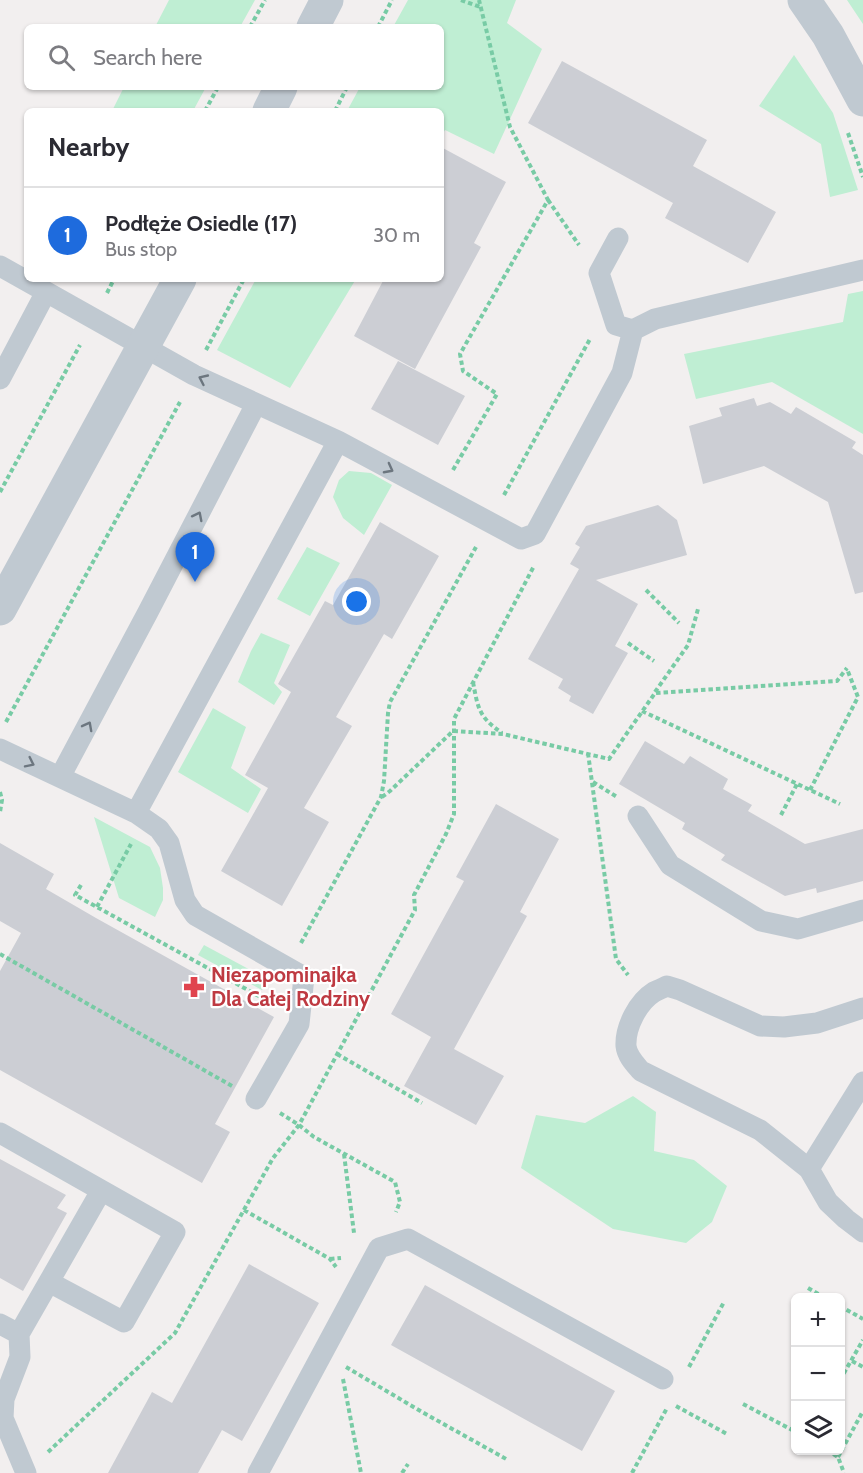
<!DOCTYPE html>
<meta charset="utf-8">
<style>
body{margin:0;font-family:Cabin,sans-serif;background:#f2f2f3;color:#2b2b33}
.controls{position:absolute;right:18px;bottom:18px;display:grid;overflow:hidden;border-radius:9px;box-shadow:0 2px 4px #0004}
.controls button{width:54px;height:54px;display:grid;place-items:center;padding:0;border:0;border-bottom:2px solid #e1e1e2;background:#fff;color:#2b2b33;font:30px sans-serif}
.you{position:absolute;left:357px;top:602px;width:21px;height:21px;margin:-15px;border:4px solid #fff;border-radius:50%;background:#1a73e8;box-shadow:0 0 0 9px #1a73e833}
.badge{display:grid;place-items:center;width:39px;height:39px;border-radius:50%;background:#1e6bdd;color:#fff;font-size:20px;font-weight:700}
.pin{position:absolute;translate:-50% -50px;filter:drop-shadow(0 2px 3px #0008)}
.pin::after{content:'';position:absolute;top:32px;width:21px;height:18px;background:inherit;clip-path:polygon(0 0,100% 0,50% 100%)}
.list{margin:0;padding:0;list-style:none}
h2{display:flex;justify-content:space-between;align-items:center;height:78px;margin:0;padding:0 24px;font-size:26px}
h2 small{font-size:20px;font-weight:400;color:#7c7c81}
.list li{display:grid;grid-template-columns:39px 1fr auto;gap:18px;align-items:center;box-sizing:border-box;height:96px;padding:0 24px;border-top:2px solid #e1e1e2}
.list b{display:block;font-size:22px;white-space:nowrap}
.list p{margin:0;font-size:20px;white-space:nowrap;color:#7c7c81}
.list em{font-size:20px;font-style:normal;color:#7c7c81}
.icon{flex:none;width:33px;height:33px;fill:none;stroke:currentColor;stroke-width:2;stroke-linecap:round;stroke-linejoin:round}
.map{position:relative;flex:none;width:863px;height:1473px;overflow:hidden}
.search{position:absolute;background:#fff;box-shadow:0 2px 4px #0004;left:24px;top:24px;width:420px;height:66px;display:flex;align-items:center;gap:15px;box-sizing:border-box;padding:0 21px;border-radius:9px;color:#7c7c81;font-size:22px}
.panel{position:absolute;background:#fff;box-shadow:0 2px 4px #0004;left:24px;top:108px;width:420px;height:174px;border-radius:9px}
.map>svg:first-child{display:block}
.green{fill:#bfeed3}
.building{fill:#ccced4}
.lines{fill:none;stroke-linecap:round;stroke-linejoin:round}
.path{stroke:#78cba5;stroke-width:4;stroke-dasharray:4.5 3;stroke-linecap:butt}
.service{stroke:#c0c9d1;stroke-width:21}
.minor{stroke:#c0c9d1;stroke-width:33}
.tertiary{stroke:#c0c9d1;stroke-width:33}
.oneway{stroke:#6c767f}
.labels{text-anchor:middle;stroke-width:4.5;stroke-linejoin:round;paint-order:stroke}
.health-label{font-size:21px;font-weight:bold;fill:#be3a42;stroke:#fff;text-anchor:start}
</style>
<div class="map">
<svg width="863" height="1473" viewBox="0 0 863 1473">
<rect width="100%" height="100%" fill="#f2efef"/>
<path class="green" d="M169 0H255L240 27H155Z
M408 0H516L507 23 542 49 494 154 445 130 441 137V111H347L360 87H441V27H393Z
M847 0H863V24Z
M794 55 833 113 858 190 830 197 821 144 759 106Z
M124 87H206L193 111H112Z
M256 279H356L290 388 217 350Z
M863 291V434L772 382 696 399 684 354 843 322 848 294Z
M349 471 371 473 392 485 364 535 343 518 333 497 339 480Z
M307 547 340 563 310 616 277 599Z
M261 633 290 645 274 683 282 692 274 705 238 682 251 651Z
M213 708 246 727 231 768 261 789 248 813 178 772Z
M94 817 150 847 160 868 163 888V900L155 917 119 898Z
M204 945 267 979 262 990 198 955Z
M633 1096 656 1112 654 1151 694 1160 727 1186 712 1222 686 1243 613 1229 521 1168 536 1115 585 1123Z"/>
<path class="building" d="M562 61 707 140 693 166 776 212 748 263 665 218 673 203 528 123Z
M441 147 506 182 474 243 481 247 415 369 354 336 384 279H441Z
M398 361 465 396 438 445 371 409Z
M754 398 757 406 770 402 791 414 796 407 856 442 852 448 863 455V592L855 594 828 502 764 466 703 484 689 426 722 416 719 408Z
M658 505 677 520 687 555 596 580 638 604 615 646 628 653 593 714 569 701 571 696 558 688 563 679 528 659 579 569 570 564 580 547 575 544 586 526Z
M380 522 439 556 392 639 384 634 336 717 352 726 304 808 329 822 282 906 221 871 268 788 245 775 291 692 278 684 325 601 333 605Z
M645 741 684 764 690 756 728 779 723 789 752 805 748 811 805 844 863 829V881L817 893 816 888 785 896 721 860 725 855 682 829 685 823 619 784Z
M496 804 559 839 520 912 527 916 454 1049 504 1076 476 1125 404 1086 431 1037 391 1014 464 881 456 877Z
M0 843 54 874 46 889 96 918 274 1017 215 1124 230 1132 202 1183 0 1070V971L21 933 0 921Z
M0 1159 66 1195 57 1208 67 1213 23 1291 0 1278Z
M249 1264 319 1303 242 1441 222 1430 198 1473H108L152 1392 172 1403Z
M425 1285 615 1391 582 1451 391 1345Z"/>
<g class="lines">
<path class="path" d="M461 0 480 7
M250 27 265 0
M378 27 392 0
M205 111 218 87
M335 111 347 87
M848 133 863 177
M548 200 579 245
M107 293 114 279
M206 350 244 279
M453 470 497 394 463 371 460 354 548 200 510 127 479 0
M0 492 80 345
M504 495 590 339
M646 590 679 623
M628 643 654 661
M473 682C478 709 479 717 502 733
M655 692 688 645 698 609
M642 711 840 804
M6 722 180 402
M588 753 616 959 628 975
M593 782 617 797
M810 790 858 697 847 669
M0 792 2 800 0 812
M382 797 390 791 453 731 503 734 609 759 655 693 837 681 847 668
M781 815 797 784
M81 885 75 895 266 1000 273 1001
M97 907 131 844
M301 943 381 797 384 781 388 713 390 702 476 547
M0 954 232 1086
M337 1054 422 1103
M280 1113 299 1125 314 1137 395 1182 400 1202 396 1212
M344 1154 354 1233
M244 1210 330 1259 336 1267
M330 1259 341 1258
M808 1288 825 1298
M840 1306 863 1319
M852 1361 863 1367
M346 1367 422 1412 508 1460
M689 1367 724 1302
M343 1379 361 1473
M840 1380 863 1340
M743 1404 796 1432
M676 1406 727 1434
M827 1450 838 1457 844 1473
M48 1452 175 1333 273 1158 299 1125 415 910 414 895 446 834 454 814V719L534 566
M838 1457 863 1411
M402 1473 408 1464
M632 1473 667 1408"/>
<path class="service" d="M618 238 599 273 616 325 633 330
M0 266 194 375 338 441 136 813
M0 379 46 292
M338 441 521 539 535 534 622 373 633 330 655 319 863 270
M0 749 136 813 159 829 169 843 185 900 195 915 304 977 299 1024 256 1099
M60 777 148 612 256 404
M638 816 670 865 761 921 798 929 863 910
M863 1008 817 1023 784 1027 760 1026 680 990 667 986C663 988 658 990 654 992 638 1002 625 1027 626 1046 627 1056 635 1064 641 1071L760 1130 809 1169 828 1202 846 1219 863 1232
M0 1133 175 1232 124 1322 49 1282
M809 1169 863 1082
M0 1324 19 1334 20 1357 4 1399 3 1418 26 1473
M19 1334 101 1191
M258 1473 379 1248 408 1239 663 1379"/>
<path class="minor" d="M804 0 828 35 863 100"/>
<path class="tertiary" d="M313 27 327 0
M269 111 281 87
M0 609 180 279"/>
</g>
<defs><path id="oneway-chevron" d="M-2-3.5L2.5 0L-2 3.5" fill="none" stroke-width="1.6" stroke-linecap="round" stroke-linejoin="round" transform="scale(1.5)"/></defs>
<g class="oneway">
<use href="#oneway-chevron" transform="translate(203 379) rotate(-155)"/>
<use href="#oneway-chevron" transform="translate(389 469) rotate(28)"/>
<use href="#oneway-chevron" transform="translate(198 516) rotate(-63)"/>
<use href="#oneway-chevron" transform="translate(88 726) rotate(-62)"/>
<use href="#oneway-chevron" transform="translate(30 763) rotate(26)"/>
</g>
<defs>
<symbol id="pharmacy-bare" viewBox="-9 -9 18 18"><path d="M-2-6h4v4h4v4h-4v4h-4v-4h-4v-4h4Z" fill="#e0444e" stroke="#fff" stroke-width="2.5" paint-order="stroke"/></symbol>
</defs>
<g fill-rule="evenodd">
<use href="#pharmacy-bare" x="179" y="972" width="30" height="30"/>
</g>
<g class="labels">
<g class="health-label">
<text x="211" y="982">Niezapominajka<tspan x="211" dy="24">Dla Całej Rodziny</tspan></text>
</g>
</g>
</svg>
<div class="controls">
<button>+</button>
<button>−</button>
<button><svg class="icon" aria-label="layers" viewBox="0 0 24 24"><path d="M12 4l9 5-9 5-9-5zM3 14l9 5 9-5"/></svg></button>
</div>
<div class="you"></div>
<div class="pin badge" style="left:195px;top:582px">1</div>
<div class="search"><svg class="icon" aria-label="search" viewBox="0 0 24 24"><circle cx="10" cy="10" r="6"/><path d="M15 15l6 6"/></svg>Search here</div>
<section class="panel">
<h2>Nearby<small></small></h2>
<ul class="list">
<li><span class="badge">1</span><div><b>Podłęże Osiedle (17)</b><p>Bus stop</p></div><em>30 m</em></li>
</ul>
</section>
</div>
